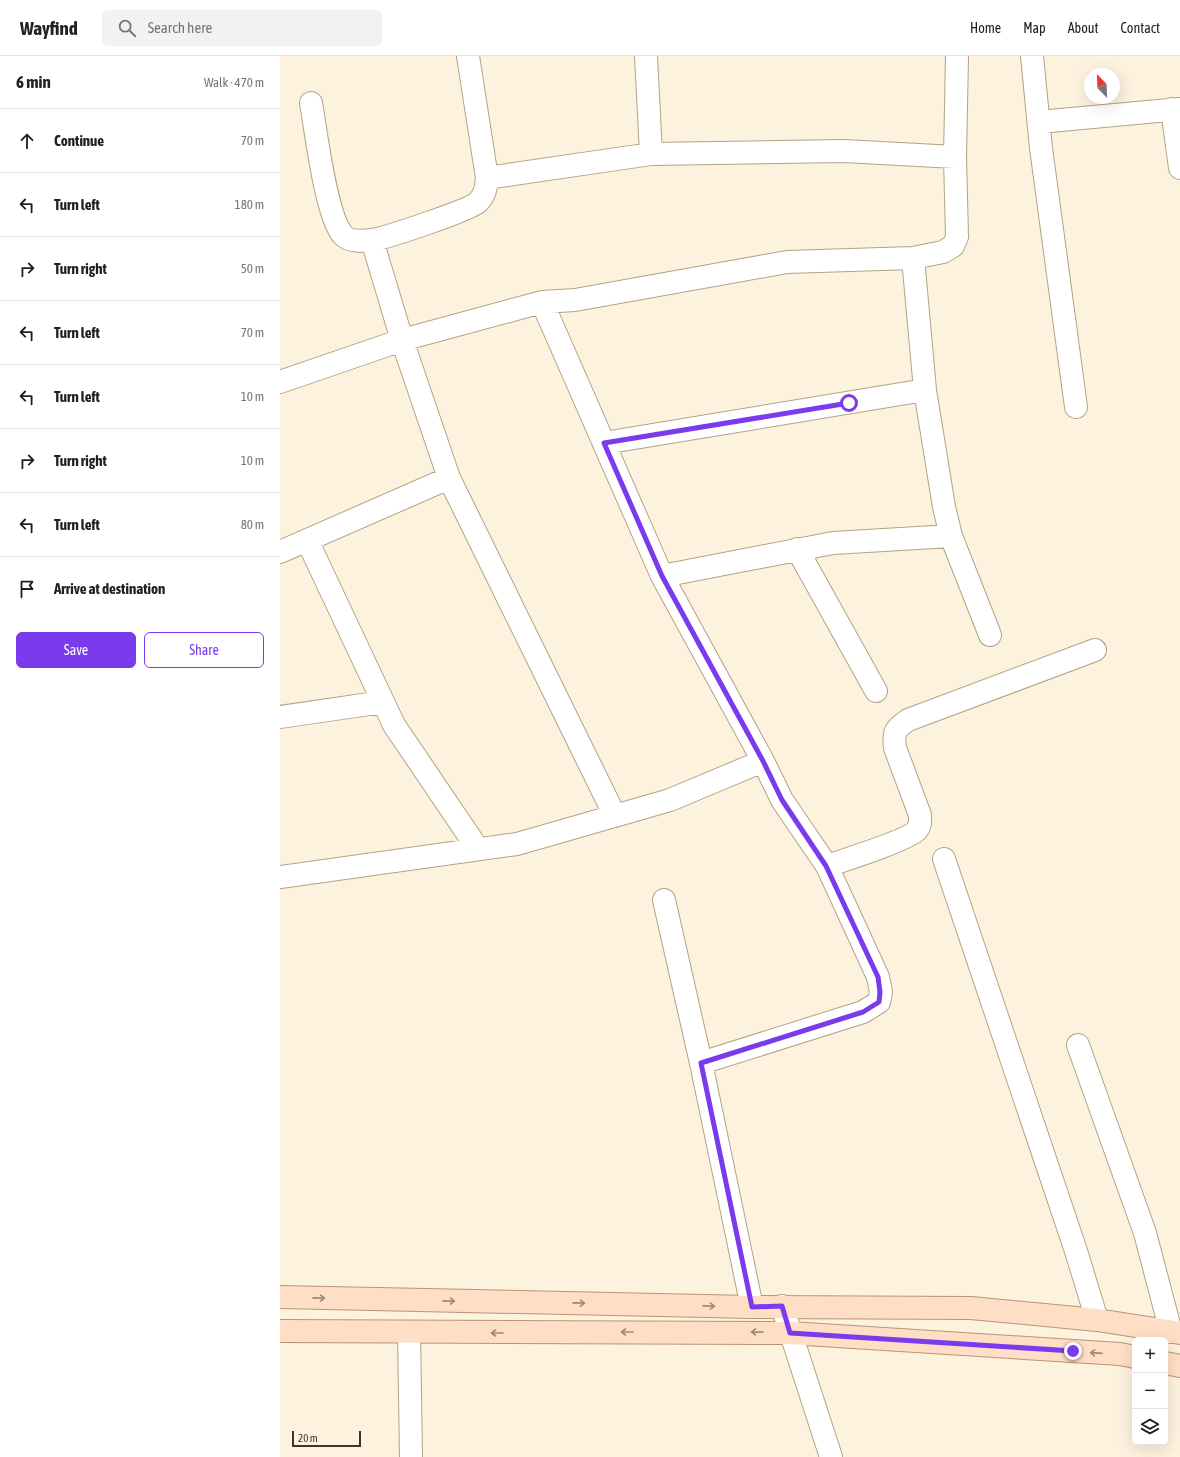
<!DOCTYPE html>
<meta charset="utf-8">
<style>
body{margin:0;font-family:"Asap Condensed",sans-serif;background:#f2f2f2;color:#202124}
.controls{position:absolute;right:12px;bottom:12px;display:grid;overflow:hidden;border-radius:6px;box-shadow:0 4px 16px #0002}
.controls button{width:36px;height:36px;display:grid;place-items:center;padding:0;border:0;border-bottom:1px solid #e0e0e0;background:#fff;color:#202124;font:20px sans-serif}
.compass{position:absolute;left:804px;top:12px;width:36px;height:36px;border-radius:50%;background:#fff;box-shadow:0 4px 16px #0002;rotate:337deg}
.scale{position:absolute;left:12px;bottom:10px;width:69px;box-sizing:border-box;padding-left:4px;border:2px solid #3c3528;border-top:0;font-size:11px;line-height:14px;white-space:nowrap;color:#3c3528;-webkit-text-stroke:3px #fcf2de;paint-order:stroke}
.stop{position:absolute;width:12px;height:12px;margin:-9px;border:3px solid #7c3aed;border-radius:50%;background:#fff}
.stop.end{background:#7c3aed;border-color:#fff;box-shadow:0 1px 4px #0008}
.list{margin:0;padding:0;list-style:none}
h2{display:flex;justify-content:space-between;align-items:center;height:52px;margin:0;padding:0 16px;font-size:17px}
h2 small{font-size:13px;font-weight:400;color:#757577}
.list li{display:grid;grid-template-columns:26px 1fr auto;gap:12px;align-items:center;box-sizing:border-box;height:64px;padding:0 16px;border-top:1px solid #e0e0e0}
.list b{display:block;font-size:15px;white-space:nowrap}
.list em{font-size:13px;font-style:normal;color:#757577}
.actions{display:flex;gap:8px;padding:12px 16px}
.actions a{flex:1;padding:9px 0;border:1px solid #7c3aed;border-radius:6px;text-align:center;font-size:14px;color:#7c3aed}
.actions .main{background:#7c3aed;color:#fff}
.icon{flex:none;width:22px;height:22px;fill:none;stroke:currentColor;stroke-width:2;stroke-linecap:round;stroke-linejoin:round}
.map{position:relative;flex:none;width:900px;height:1401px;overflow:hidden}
header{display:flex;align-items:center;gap:24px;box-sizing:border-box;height:56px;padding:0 20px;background:#fff;border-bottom:1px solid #e0e0e0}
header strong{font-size:19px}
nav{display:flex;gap:22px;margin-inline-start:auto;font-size:14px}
.search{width:280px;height:36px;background:#f2f2f2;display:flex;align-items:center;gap:10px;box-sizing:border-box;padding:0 14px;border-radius:6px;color:#757577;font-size:15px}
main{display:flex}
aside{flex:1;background:#fff}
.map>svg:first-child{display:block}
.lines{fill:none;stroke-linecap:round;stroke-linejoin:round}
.minor-casing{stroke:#b3a384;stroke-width:24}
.major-casing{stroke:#b99575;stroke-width:24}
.minor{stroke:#fff;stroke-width:22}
.major{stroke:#fedec5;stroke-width:22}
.oneway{stroke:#9d8a76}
.route{stroke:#7c3aed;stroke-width:5}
</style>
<header>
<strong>Wayfind</strong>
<div class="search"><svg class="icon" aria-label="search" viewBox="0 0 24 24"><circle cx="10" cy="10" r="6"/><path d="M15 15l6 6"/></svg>Search here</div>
<nav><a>Home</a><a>Map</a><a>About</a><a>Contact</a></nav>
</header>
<main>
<aside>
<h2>6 min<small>Walk · 470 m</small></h2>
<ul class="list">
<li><svg class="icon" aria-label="ahead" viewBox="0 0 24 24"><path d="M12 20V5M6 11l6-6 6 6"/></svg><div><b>Continue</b></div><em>70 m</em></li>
<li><svg class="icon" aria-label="left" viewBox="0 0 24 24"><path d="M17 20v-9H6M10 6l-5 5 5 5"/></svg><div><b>Turn left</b></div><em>180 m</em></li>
<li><svg class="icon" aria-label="right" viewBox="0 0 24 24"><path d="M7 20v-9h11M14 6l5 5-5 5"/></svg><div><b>Turn right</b></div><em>50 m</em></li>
<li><svg class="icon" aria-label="left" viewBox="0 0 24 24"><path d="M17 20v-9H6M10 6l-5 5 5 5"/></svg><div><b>Turn left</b></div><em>70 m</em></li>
<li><svg class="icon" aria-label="left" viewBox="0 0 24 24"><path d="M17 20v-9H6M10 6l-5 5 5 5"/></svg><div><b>Turn left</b></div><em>10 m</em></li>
<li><svg class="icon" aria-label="right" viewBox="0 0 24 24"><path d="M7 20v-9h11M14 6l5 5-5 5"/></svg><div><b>Turn right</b></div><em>10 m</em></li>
<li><svg class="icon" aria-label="left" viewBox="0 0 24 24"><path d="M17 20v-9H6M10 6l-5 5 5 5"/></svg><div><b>Turn left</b></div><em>80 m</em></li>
<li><svg class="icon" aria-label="arrive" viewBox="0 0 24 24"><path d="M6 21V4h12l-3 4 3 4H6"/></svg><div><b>Arrive at destination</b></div></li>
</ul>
<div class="actions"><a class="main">Save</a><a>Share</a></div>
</aside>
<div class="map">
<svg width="900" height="1401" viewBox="0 0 900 1401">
<rect width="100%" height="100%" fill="#fcf2de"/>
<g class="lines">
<defs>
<path id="minor" d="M366 0 371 98
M752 0 761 92 796 351
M31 47C36 75 46 161 63 179 69 186 83 185 92 184 106 182 190 154 198 146 205 139 206 132 207 122L188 0
M892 53 900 112
M759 66 900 53
M207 122 371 98 564 95 675 101
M92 184 122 284 169 422 335 760
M633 202 645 334 664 451 671 480 710 579
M262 246 382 520 483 705 502 744 547 810 598 921 601 936 599 946 583 956 421 1007
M0 326 122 284 262 246 295 244 507 206 633 202 663 196 673 190 677 181 675 101 677 0
M324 387 645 334
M27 484 114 669 198 793
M517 493 596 635
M0 496 169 422
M382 520 553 487 671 480
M0 661 103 646
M664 803 796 1195 817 1264
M547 810C562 805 630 783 637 774 641 769 640 765 640 759L615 692C613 676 615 673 628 664L815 594
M0 821 237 788 390 744 483 705
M384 844 421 1007 472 1251
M798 989 865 1177 891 1276
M502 1250 551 1401
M129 1276 131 1401"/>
<path id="major" d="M0 1241 472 1251 691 1252 817 1264 900 1277
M0 1275 510 1277 840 1298 855 1301
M885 1307 900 1310"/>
</defs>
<use href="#minor" class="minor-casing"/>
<use href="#major" class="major-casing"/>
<use href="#minor" class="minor"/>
<use href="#major" class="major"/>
</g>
<defs><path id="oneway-shaft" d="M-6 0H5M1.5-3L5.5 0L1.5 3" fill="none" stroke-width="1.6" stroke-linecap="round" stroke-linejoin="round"/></defs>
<g class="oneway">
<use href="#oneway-shaft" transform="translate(39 1242) rotate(1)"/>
<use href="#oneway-shaft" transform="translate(169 1245) rotate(1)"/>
<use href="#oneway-shaft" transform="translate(299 1247) rotate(1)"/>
<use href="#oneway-shaft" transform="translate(429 1250) rotate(1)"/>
<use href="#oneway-shaft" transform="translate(347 1276) rotate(180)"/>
<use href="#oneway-shaft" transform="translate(477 1276) rotate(-179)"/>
<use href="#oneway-shaft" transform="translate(217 1277) rotate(180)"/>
<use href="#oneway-shaft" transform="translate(816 1297) rotate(-176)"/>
</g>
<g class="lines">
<path class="route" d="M569 347 324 387 382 520 483 705 502 744 546 810 598 921 600 936 599 946 583 956 421 1007 472 1251 502 1250 510 1277 793 1295"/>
</g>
</svg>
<div class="controls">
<button>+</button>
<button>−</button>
<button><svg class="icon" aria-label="layers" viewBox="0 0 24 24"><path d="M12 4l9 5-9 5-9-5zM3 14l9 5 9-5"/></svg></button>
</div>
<svg class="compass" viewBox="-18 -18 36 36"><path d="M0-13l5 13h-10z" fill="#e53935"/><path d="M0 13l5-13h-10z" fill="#757577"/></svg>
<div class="scale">20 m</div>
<div class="stop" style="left:569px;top:347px"></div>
<div class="stop end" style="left:793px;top:1295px"></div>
</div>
</main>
